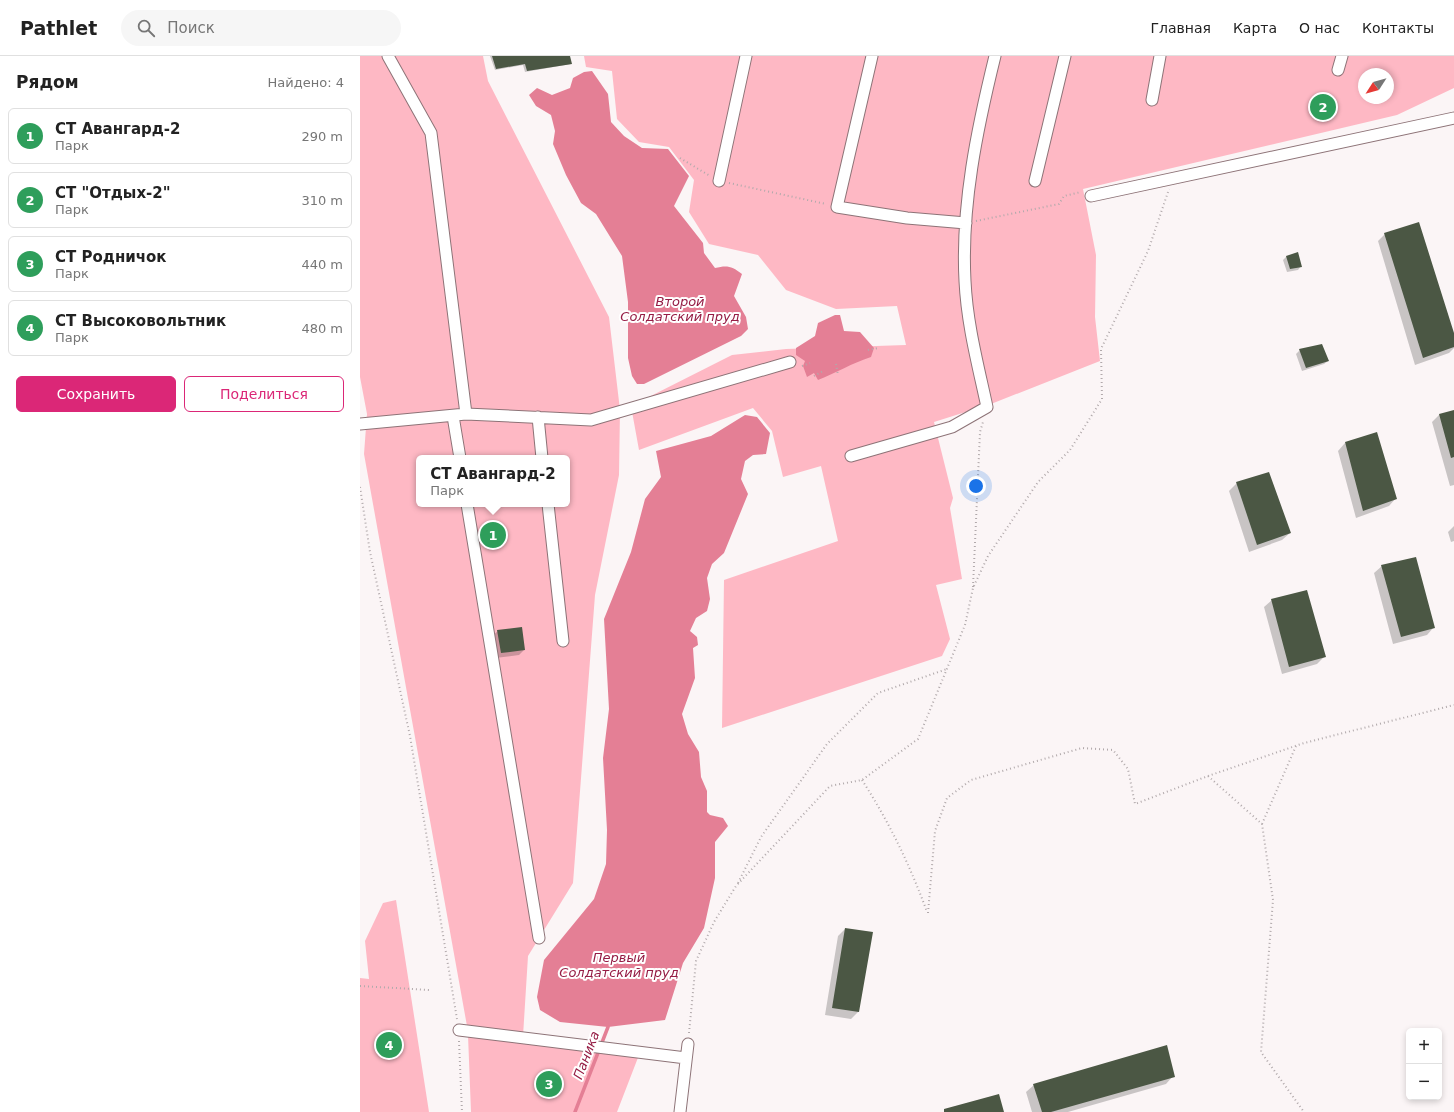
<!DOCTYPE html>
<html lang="ru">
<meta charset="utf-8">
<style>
body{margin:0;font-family:"DejaVu Sans",sans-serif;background:#f6f6f6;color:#222}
.controls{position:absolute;right:12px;bottom:12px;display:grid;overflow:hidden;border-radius:6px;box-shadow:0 2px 6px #0003}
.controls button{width:36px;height:36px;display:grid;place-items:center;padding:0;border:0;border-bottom:1px solid #e0e0e0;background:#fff;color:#222;font:20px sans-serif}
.compass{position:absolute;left:998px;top:12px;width:36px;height:36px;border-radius:50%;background:#fff;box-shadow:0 2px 6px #0003;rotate:234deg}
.you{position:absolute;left:616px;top:430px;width:14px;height:14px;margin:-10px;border:3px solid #fff;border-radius:50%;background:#1a73e8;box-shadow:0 0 0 6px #1a73e833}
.badge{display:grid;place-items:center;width:26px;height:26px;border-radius:50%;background:#db2777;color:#fff;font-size:13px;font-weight:700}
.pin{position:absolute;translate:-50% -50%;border:2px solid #fff;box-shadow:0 1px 4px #0006}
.popup{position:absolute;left:56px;top:399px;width:154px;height:52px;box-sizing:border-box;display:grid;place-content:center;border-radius:6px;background:#fff;filter:drop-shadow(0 1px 3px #0005);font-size:13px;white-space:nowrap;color:#767676}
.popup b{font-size:15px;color:#222}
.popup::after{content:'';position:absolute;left:50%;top:100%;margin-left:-8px;border:8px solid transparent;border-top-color:#fff}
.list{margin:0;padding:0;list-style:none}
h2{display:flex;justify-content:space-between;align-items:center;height:52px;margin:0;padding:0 16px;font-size:17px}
h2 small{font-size:13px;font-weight:400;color:#767676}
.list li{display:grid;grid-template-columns:26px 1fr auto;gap:12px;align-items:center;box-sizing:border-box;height:56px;margin:0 8px 8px;padding:0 8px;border:1px solid #e0e0e0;border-radius:6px}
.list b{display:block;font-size:15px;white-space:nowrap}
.list p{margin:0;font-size:13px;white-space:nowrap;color:#767676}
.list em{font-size:13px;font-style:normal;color:#767676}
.actions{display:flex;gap:8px;padding:12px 16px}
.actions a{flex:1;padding:9px 0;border:1px solid #db2777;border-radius:6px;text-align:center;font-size:14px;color:#db2777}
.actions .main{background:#db2777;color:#fff}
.icon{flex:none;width:22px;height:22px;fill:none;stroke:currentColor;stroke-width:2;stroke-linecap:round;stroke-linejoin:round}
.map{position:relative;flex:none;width:1094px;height:1056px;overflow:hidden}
header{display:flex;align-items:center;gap:24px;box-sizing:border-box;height:56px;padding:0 20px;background:#fff;border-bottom:1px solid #e0e0e0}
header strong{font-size:19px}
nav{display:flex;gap:22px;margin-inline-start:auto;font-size:14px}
.search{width:280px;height:36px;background:#f6f6f6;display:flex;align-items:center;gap:10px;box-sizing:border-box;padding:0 14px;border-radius:22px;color:#767676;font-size:15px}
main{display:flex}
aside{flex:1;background:#fff}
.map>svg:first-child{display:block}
.green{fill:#feb8c4;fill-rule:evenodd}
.water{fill:#e47f95}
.shadow{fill:#0003}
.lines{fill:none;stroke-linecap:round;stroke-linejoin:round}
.stream{stroke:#e47f95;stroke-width:3.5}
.building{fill:#4b5744}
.minor-casing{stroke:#8d7377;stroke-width:13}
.path{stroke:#b1a9ab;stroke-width:2;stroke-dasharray:1 3;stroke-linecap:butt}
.minor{stroke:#fff;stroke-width:11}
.labels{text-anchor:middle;stroke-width:4;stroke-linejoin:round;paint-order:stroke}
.water-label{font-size:13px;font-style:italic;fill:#951d45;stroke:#fff}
</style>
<header>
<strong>Pathlet</strong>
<div class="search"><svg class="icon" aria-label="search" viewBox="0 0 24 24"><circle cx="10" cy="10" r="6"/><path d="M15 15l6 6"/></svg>Поиск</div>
<nav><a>Главная</a><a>Карта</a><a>О нас</a><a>Контакты</a></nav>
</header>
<main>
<aside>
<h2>Рядом<small>Найдено: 4</small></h2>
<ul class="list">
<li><span class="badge" style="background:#2e9e5b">1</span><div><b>СТ Авангард-2</b><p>Парк</p></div><em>290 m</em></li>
<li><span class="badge" style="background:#2e9e5b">2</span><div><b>СТ &quot;Отдых-2&quot;</b><p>Парк</p></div><em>310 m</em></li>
<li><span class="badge" style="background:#2e9e5b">3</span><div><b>СТ Родничок</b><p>Парк</p></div><em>440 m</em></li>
<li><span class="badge" style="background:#2e9e5b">4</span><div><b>СТ Высоковольтник</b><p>Парк</p></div><em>480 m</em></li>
</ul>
<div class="actions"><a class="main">Сохранить</a><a>Поделиться</a></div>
</aside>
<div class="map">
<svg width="1094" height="1056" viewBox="0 0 1094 1056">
<rect width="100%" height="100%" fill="#fbf5f6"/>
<path class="green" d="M0 0H123L128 25 249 261 260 354 259 419 235 539 213 827 168 900 163 980 107 970 4 398 7 358 0 321ZM59 402H207V448H59Z
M224 0H1094V32L1037 59 723 133 736 199 735 261 740 305 631 348 574 366 593 442 590 452 602 523 576 529 590 583 582 600 362 672 364 524 478 485 461 410 423 421 412 375 393 352 279 394 271 350 372 299 426 293 546 289 537 250 476 253 426 234 398 199 349 188 329 156 334 124 309 91 279 86 257 63 252 15 226 11ZM1004 18H1028V42H1004Z
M36 844 69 1056H0V922L9 923 5 885 23 847Z
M108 979 279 999 257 1056H111Z"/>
<path class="water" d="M232 15 248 38 251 66 264 80 282 92 308 93 329 120 314 150 343 187 344 197 355 212C367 209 372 210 382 218L374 240 386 261 388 273 381 280 284 328H277L272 320 268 302V246L262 200 236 158 221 147 206 119 193 88 195 75 191 59 176 50 169 39 177 32 192 39 210 32 213 22 224 16Z
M475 259H480L484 275 500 276 514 292 511 301C492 307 476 317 458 324L454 317 447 321 443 310 445 305 436 299V292L455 280 458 267Z
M385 359 397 361 410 377 406 398 393 399 385 405 381 423 388 438 364 497 352 508 347 522 350 543 347 555 336 562 330 575 337 581 338 589 333 592 335 622 322 658 328 678 339 696 341 721 347 735V756L350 759 363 762 368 770 355 786V822L344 872 323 907 305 964 248 971 200 966 180 954 177 941 184 904 234 843 246 808 247 774 243 702 249 653 244 563 271 496 285 443 301 421 296 395 351 380Z"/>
<path class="shadow" d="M130 0H209L211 8 165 16 163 9 135 14Z
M1025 178 1094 280V292L1089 297 1055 309 1018 185Z
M927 200 941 210 938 214 927 216 923 204Z
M940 294 968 305 964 308 942 315 936 298Z
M1094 355V429L1090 430 1072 366 1079 359Z
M985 387 1036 442 1029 450 996 462 978 395Z
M877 427 930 477 922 484 889 496 869 435Z
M1094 470V485L1091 486 1088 476Z
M1022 510 1074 571 1067 579 1033 588 1014 517Z
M912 544 965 600 957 608 922 618 904 551Z
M138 575 164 594 159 599 135 602 132 580Z
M485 873 499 955 491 963 465 959 478 880Z
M813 1020 806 1028 708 1056H672L666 1036 674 1029Z"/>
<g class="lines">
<path class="stream" d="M215 1056 248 971"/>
</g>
<path class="building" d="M132 0H210L212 8 167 15 165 8 136 13Z
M1059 166 1094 277V291L1063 302 1024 177Z
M938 196 942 211 930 213 926 200Z
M962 288 969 305 946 312 939 293Z
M1094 354V401L1091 402 1079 358Z
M1017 376 1037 443 1003 455 985 386Z
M909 416 931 477 897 489 876 426Z
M1056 501 1075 572 1041 581 1021 509Z
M947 534 966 601 929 611 911 543Z
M162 571 165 594 141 597 137 574Z
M485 872 513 876 499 956 472 952Z
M807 989 815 1021 691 1056H682L673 1028Z
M639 1038 644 1056H584V1053Z"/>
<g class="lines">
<defs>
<path id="minor" d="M28 0 71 77 106 358
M512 0 477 151 547 162 606 167
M978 14 982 0
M792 44 800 0
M359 125 386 0
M675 125 705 0
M731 140 1094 62
M93 360 100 402
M178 361 182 402
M0 368 106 358 231 364 430 306
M491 400 592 371 627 351C618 309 607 268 605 225 601 150 617 73 635 0
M107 448 179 882
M188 448 203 585
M99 974 326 1002
M320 1056 328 988"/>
</defs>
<use href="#minor" class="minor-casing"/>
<path class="path" d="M320 102 350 120
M369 127 466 148
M616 165 699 148 704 140 721 136
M508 294 518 292
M476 308 478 319
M442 310 450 307
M454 320 463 315
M0 431 10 496 50 680 97 963
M613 531 620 376 623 366
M848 720 902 768 913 844 901 996 944 1056
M502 724C529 766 550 809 567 856
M902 768 936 690
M378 827 401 781 467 688 518 637 587 613
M568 857 575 775 587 742 611 724 722 692 753 694 768 713 775 748 848 720 944 687 1094 649
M0 930 70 934
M329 977 336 905 354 866 376 830 470 730 502 724 558 683 605 569 613 532 628 500 678 426 710 394 742 343 741 293 788 195 809 133
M99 985 102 1056"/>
<use href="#minor" class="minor"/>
</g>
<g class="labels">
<g class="water-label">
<text x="320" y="250">Второй<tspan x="320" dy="15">Солдатский пруд</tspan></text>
<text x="259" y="906">Первый<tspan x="259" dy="15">Солдатский пруд</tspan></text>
<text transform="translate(226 999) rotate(-69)" y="5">Паника</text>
</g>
</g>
</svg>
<div class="controls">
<button>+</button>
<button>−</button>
</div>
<svg class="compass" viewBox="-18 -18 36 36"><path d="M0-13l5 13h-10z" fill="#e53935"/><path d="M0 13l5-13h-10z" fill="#767676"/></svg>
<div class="you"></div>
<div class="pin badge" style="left:133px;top:479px;background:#2e9e5b">1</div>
<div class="popup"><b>СТ Авангард-2</b>Парк</div>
<div class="pin badge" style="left:963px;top:51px;background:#2e9e5b">2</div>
<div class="pin badge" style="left:189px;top:1028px;background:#2e9e5b">3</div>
<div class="pin badge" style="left:29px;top:989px;background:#2e9e5b">4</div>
</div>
</main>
